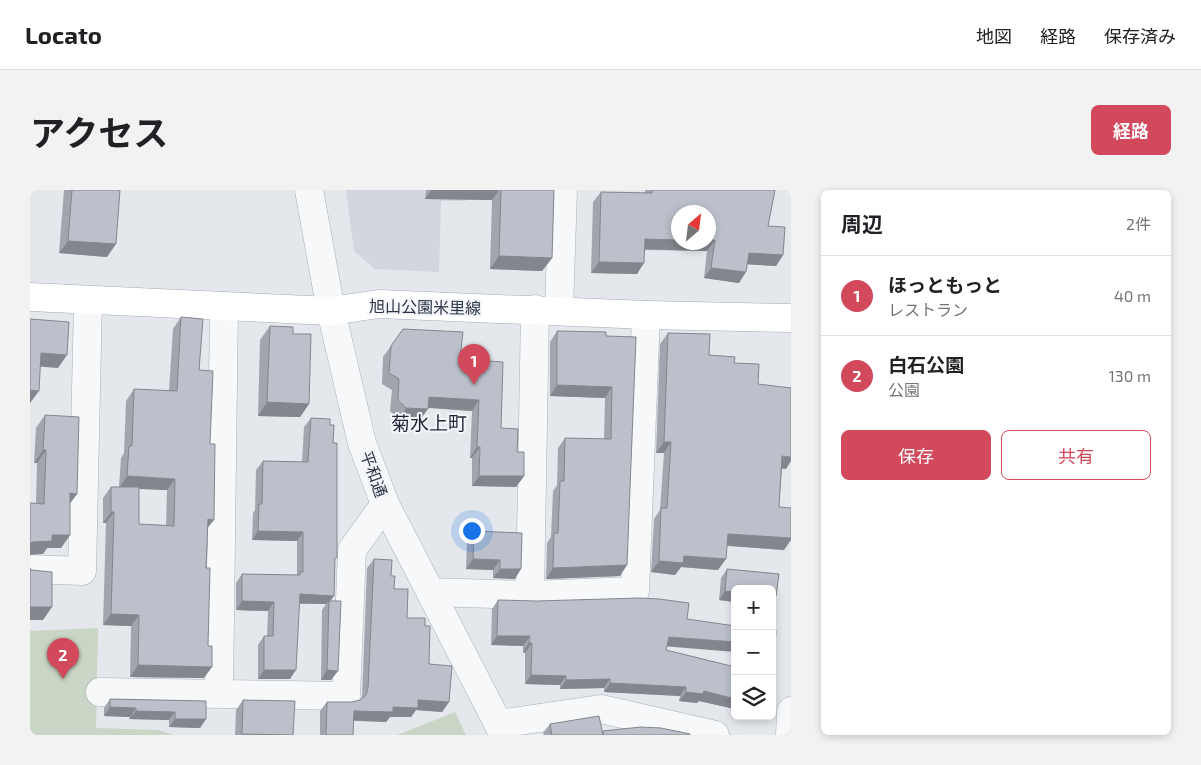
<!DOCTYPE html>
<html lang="ja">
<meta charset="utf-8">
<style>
body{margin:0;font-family:"Exo 2","Noto Sans JP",sans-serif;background:#f2f2f2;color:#202124}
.controls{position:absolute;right:15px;bottom:15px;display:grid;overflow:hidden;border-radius:8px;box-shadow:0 2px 8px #0003}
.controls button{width:45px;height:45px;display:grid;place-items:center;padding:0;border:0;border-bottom:1px solid #e0e0e0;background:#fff;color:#202124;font:25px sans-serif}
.compass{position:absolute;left:641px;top:15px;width:45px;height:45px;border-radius:50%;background:#fff;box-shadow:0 2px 8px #0003;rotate:28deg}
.you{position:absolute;left:441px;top:340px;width:18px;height:18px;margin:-12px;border:4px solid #fff;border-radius:50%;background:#1a73e8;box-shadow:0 0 0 8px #1a73e833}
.badge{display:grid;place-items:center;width:32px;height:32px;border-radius:50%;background:#d1495b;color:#fff;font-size:16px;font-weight:700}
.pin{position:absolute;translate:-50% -41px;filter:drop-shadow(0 1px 2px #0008)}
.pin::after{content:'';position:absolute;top:26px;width:18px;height:15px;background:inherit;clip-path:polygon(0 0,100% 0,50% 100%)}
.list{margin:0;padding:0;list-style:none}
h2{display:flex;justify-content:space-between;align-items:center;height:65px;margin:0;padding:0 20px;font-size:21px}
h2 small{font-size:16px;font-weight:400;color:#757577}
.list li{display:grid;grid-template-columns:32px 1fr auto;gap:15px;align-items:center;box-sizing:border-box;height:80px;padding:0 20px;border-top:1px solid #e0e0e0}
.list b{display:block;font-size:19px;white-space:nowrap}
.list p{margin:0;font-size:16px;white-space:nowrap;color:#757577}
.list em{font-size:16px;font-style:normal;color:#757577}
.actions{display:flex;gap:10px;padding:15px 20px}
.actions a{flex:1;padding:11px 0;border:1px solid #d1495b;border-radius:8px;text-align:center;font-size:18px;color:#d1495b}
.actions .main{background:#d1495b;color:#fff}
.icon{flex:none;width:28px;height:28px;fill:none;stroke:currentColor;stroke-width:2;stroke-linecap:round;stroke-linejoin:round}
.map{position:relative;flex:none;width:761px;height:545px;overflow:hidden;border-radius:8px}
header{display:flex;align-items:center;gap:30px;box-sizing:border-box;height:70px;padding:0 25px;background:#fff;border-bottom:1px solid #e0e0e0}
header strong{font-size:24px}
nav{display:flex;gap:28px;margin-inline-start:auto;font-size:18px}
.intro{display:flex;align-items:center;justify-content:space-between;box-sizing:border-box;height:120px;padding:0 30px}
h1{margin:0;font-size:35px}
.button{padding:12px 22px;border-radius:8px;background:#d1495b;color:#fff;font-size:18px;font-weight:700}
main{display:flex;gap:30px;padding:0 30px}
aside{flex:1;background:#fff;border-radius:8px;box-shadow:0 2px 8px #0003}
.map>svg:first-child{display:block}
.built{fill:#d2d6de}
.green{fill:#c9d6c5}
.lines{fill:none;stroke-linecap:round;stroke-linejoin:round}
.minor-casing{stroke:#a9aeb7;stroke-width:29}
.major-casing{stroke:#a3abb8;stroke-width:29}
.minor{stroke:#f7f8fa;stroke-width:28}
.major{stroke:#fff;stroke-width:28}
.wall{fill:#a1a5ae;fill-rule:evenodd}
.shaded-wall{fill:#83868d}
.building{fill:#bbc0ca;stroke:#83868d}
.labels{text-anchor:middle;stroke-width:4;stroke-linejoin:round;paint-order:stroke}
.street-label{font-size:16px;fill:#2b3445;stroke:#f4f6f9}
.quarter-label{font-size:19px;fill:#1d2536;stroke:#f4f6f9}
</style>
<header>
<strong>Locato</strong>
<nav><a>地図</a><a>経路</a><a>保存済み</a></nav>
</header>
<div class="intro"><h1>アクセス</h1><a class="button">経路</a></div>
<main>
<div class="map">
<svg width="761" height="545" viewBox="0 0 761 545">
<rect width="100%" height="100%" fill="#e4e7ec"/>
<path class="built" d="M316 0H436V11H411L409 82 345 79 324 61Z"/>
<path class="green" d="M68 438 66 538 129 540 144 545H0V441Z
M425 522 436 545H367L375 542Z"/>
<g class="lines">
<defs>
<path id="minor" d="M279 0 301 121 332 253 355 314 474 545
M505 119 500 405 605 401 616 125
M529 120 533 0
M0 379 52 381 58 110
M400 402 500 405
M70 502 316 506 322 360 355 314
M189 504 194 116
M468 534 571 519 685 545
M760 545 761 521"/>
<path id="major" d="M0 107 301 121 349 114 616 125 761 128"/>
</defs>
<use href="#minor" class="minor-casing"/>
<use href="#major" class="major-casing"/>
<use href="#minor" class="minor"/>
<use href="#major" class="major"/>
</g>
<path class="wall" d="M34 0H90L77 67 29 63Z
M396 0H524L522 68 512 81 460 79 462 10 395 9Z
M615 0H745L738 36 753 65 746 76 717 74 709 93 674 88 677 61 615 60 607 84 561 83 563 12 571 2 615 3Z
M151 127 169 180 178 338 174 488 100 487 101 436 73 435 76 333H73V308L81 297H89L91 268 94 263 96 211 104 199 139 201 143 139ZM109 299 137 300 136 335 109 334Z
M240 136 263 144 279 214 270 227 228 226 230 150Z
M373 139 430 169 471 238 487 262 494 286 486 297 442 296V268H440L442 221 398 218 390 230 368 229 360 221 362 200 352 194 353 167Z
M527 141 576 146 606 147 590 386 516 389 517 353 521 347 523 301 527 295 528 258 535 248 574 249 575 208 520 206V152Z
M638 143 679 165 704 173 728 194 756 279 752 278 749 317 754 360 697 356 688 380 651 377 645 385 621 382 624 329 630 320 634 263H626L630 154Z
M15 225 47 304 40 313V345L31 358H17L13 364 6 313 7 273H4L6 238Z
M281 228 300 235 303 253 305 372 300 411 301 490H291L292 420 296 414H269L260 489H228V455L234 446H237L238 421 206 420V393L212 384 267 385V351L222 350 223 323 225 320 226 280 233 271 272 272 274 237Z
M444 341 492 343 485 389 463 388V380L436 379 437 351Z
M344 369 361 386 364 399 377 428 395 436 399 474 419 512 412 522 386 520 381 527H360L356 532 324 531 323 545H290V521L297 512H322L330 510 332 507 337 378Z
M697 379 749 384 746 406 742 412V399H705V412L689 410 691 388Z
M468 410 637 456 636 460 705 477V519L669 511 667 513 649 511 650 506 574 502V498L530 499V495L495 494V463L493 462V456L461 455 462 419Z
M80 509 176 511V529L170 538 139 537V530L99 529 100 527 74 526V518Z
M213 510 263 545H205L206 520Z
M520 534 573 541 660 545H514L513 543Z"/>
<path class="shaded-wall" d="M401 0H469L462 10 395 9Z
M615 49 648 50V52H678V50H685L677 61 608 59Z
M38 51 86 54 77 67 29 63Z
M719 63 753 65 746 76 711 74Z
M469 66 522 68 512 81 460 79Z
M569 72 614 73 607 84 561 83Z
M681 78 716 82 709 93 674 88Z
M11 163 37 165 28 178 2 176Z
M527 195 582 197 575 208 520 206Z
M0 200 9 201 0 213Z
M399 207 449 210 442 221 391 217Z
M237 212 279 214 270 227 228 226Z
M376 218 398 219 390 230 368 229Z
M634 252H641L634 263H626Z
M447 257H450L442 268H440Z
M13 260H16L7 273H4Z
M752 266 761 267V271L756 279 745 278Z
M97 286 145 289 137 300 89 298Z
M449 286H494L486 297 442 296Z
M40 303 47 304 38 316Z
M81 322H84L76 333H73Z
M178 329 184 330 175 341Z
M228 341 273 342 267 351 222 350Z
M698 344 761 348V350L754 360 690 355Z
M22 345H40L31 358H17L13 364 0 365V354L2 352Z
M654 366 696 369 688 380 651 377 645 385 621 382 629 371Z
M443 369 470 370 463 380 436 379Z
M597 375 590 386 516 389 523 378Z
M470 379H491L485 389 463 388Z
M695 401 705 402V412L689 410Z
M270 404 304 406 299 413V411L296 414 263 413Z
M742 406H746L742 412Z
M212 411 244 412 238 421 206 420Z
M0 417H22L13 430H0Z
M81 424 109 425 101 436 73 435Z
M467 446H500L493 456 461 455Z
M639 447 705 452V462L632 456Z
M499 453H502L495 463 493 462Z
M108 475 182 477 174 488 100 487Z
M234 480H266L260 489H228Z
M297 480 308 481 301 490H291Z
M501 485 536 486 530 495 495 494Z
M580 489 574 498 530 499 536 490Z
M580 493 656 497 650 506 574 502Z
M674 501 705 509V519L669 511 667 513 649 511 656 502Z
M388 510 419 512 412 522 386 520 381 527H360L356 532 317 530 324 521 363 517Z
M80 517 106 518 100 527 74 526Z
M106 521 145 522 139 530 99 529Z
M145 529H176L170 538 139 537Z"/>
<path class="building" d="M42 0H90L86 54 38 51Z
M471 0H524L522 68 469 66Z
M622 0H745L738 36 755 37 753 65 719 63 716 82 681 78 685 50H678V22H648V50L615 49 614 73 569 72 571 2 622 3Z
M151 127 173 129 169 180 183 181 180 254H185L184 330 178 329 176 378H180L178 456H182V477L108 475 109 425 81 424 84 322H81V297H109V334L144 336 145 289 97 286 99 256H102L104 199 147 201Z
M0 129 39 132 37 165 11 163 9 201 0 200Z
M240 136 263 137V144H281L279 214 237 212Z
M373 139 433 142 430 169 473 172 471 238 488 239 487 262H494V286H449L450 257H447L449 210 399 207 398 219 376 218 368 210 369 189 359 183 361 156Z
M527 141 576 142V146L606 147 597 375 523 378 524 343H528L530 291H534L535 248 581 249 582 197 527 195Z
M638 143 680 144 679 165 705 167 704 173 729 174 728 194 761 198V267L752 266 749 317 761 318V348L698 344 696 369 654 366 653 373 629 371 631 318H637L641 252H634Z
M15 225 49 227 47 304 40 303V345H22V351L2 352 0 354V313L14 314 16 260H13Z
M281 228 300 229V235H304L303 253H307V368H305L304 406 270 404 266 480H234V446H243L244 412 212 411V384L270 385V382H273V342L228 341 229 314H232L233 271 278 272Z
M444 341 492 343 491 379H470V370L443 369Z
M344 369 362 370 361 386H365L364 399H378L377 428H395V436H400L399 474 422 476 419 512 388 510V518L363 517V522L324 521 323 545H296L297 512H322L330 510 336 505 338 498Z
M0 378 1 380 22 382V417H0Z
M697 379 749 384 746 406H742V399H705V402L695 401Z
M609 408 629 409 659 413 657 429 705 436V452L639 447 636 460 705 477V509L674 501 673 504 656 502V497L580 493V489L536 490V486L501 485 502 453H499L500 446H467L468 410 507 411Z
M299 411H311L308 481 297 480Z
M742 441H746L745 455H742Z
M80 509 176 511V529H145V522L106 521V518L80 517Z
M213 510 265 511 263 545 212 544Z
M569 526 573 545V541L611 537 631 538 660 544V545H522L520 534Z"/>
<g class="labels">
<g class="street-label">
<text transform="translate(395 117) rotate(1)" y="6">旭山公園米里線</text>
<text transform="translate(344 284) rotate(70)" y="6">平和通</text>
</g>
<g class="quarter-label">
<text x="399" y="240">菊水上町</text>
</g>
</g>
</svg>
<div class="controls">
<button>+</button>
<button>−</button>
<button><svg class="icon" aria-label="layers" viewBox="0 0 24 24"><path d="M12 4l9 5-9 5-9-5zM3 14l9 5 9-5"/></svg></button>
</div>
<svg class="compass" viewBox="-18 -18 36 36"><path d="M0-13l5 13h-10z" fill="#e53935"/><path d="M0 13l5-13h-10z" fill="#757577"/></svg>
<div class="you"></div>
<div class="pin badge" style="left:444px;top:195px">1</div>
<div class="pin badge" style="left:33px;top:489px">2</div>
</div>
<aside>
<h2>周辺<small>2件</small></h2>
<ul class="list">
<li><span class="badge">1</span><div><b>ほっともっと</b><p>レストラン</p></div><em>40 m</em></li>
<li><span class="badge">2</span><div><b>白石公園</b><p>公園</p></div><em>130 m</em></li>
</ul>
<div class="actions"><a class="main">保存</a><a>共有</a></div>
</aside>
</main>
